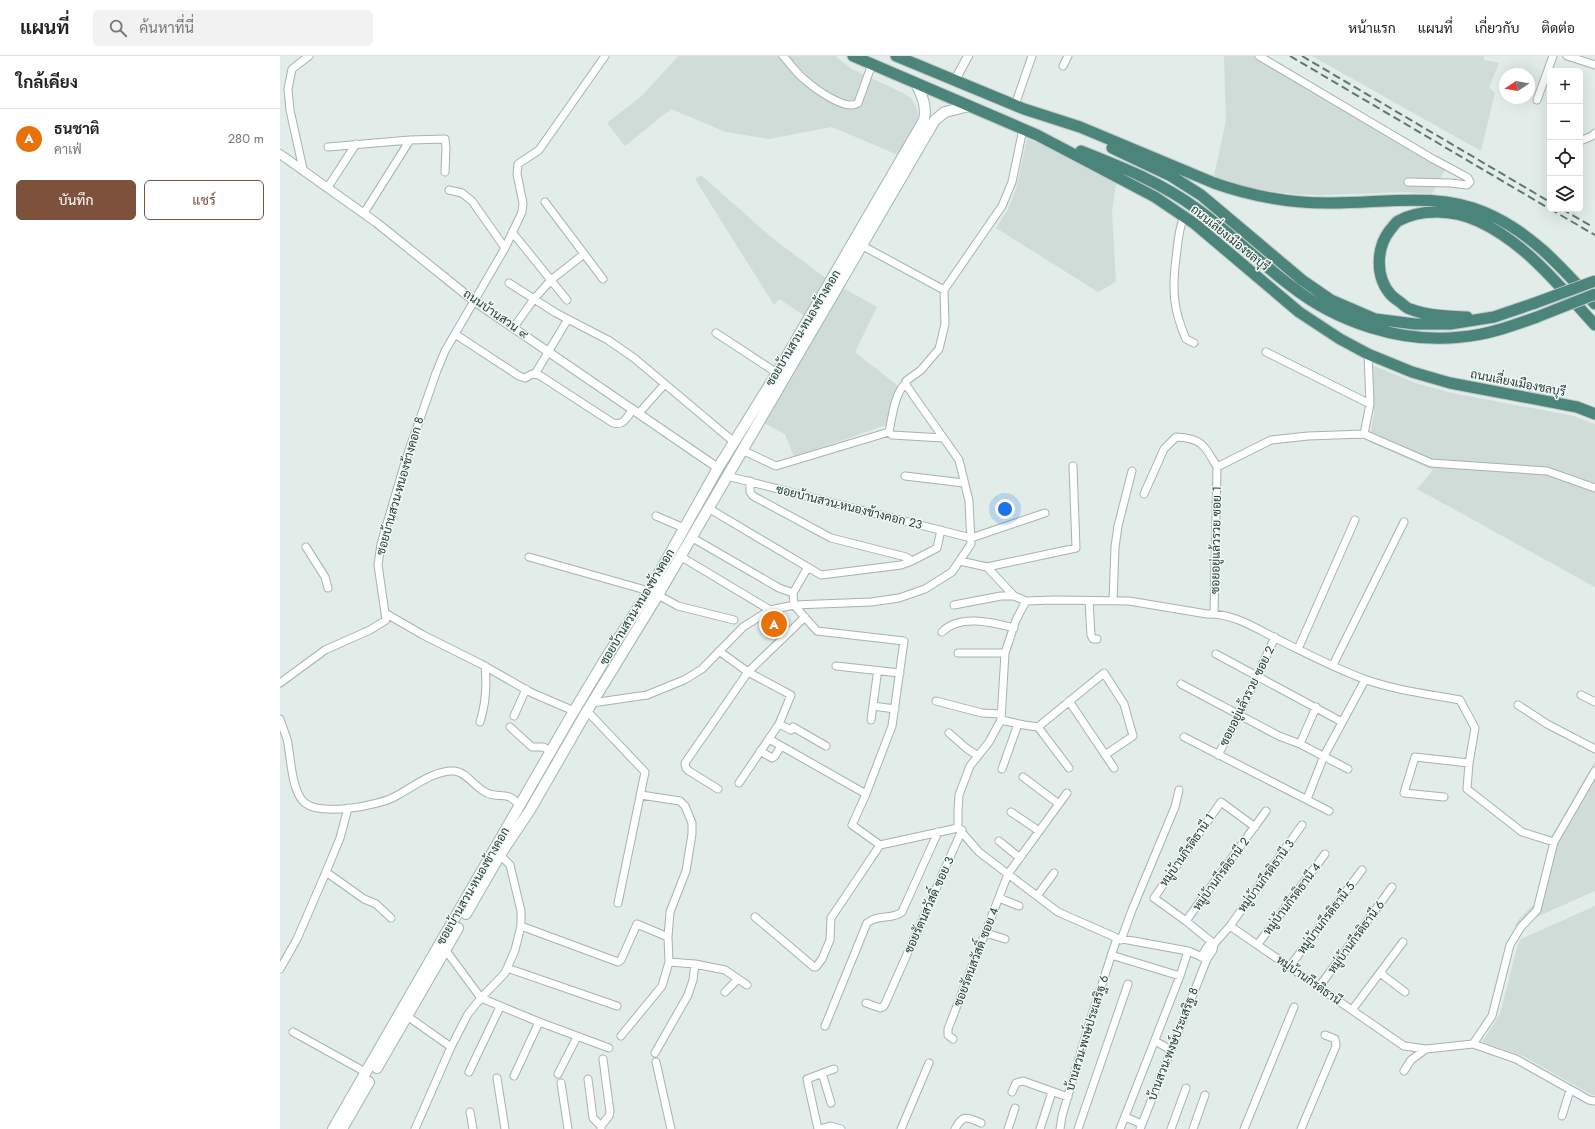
<!DOCTYPE html>
<html lang="th">
<meta charset="utf-8">
<style>
body{margin:0;font-family:Jost,Sarabun,sans-serif;background:#f2f2f2;color:#222}
.controls{position:absolute;right:12px;top:12px;display:grid;overflow:hidden;border-radius:6px;box-shadow:0 4px 16px #0002}
.controls button{width:36px;height:36px;display:grid;place-items:center;padding:0;border:0;border-bottom:1px solid #e0e0e0;background:#fff;color:#222;font:20px sans-serif}
.compass{position:absolute;left:1219px;top:12px;width:36px;height:36px;border-radius:50%;background:#fff;box-shadow:0 4px 16px #0002;rotate:258deg}
.you{position:absolute;left:725px;top:453px;width:14px;height:14px;margin:-10px;border:3px solid #fff;border-radius:50%;background:#1a73e8;box-shadow:0 0 0 6px #1a73e833}
.badge{display:grid;place-items:center;width:26px;height:26px;border-radius:50%;background:#7e513d;color:#fff;font-size:13px;font-weight:700}
.pin{position:absolute;translate:-50% -50%;border:2px solid #fff;box-shadow:0 1px 4px #0006}
.list{margin:0;padding:0;list-style:none}
h2{display:flex;justify-content:space-between;align-items:center;height:52px;margin:0;padding:0 16px;font-size:17px}
h2 small{font-size:13px;font-weight:400;color:#767676}
.list li{display:grid;grid-template-columns:26px 1fr auto;gap:12px;align-items:center;box-sizing:border-box;height:60px;padding:0 16px;border-top:1px solid #e0e0e0}
.list b{display:block;font-size:15px;white-space:nowrap}
.list p{margin:0;font-size:13px;white-space:nowrap;color:#767676}
.list em{font-size:13px;font-style:normal;color:#767676}
.actions{display:flex;gap:8px;padding:12px 16px}
.actions a{flex:1;padding:9px 0;border:1px solid #7e513d;border-radius:6px;text-align:center;font-size:14px;color:#7e513d}
.actions .main{background:#7e513d;color:#fff}
.icon{flex:none;width:22px;height:22px;fill:none;stroke:currentColor;stroke-width:2;stroke-linecap:round;stroke-linejoin:round}
.map{position:relative;flex:none;width:1315px;height:1073px;overflow:hidden}
header{display:flex;align-items:center;gap:24px;box-sizing:border-box;height:56px;padding:0 20px;background:#fff;border-bottom:1px solid #e0e0e0}
header strong{font-size:19px}
nav{display:flex;gap:22px;margin-inline-start:auto;font-size:14px}
.search{width:280px;height:36px;background:#f2f2f2;display:flex;align-items:center;gap:10px;box-sizing:border-box;padding:0 14px;border-radius:6px;color:#767676;font-size:15px}
main{display:flex}
aside{flex:1;background:#fff}
.map>svg:first-child{display:block}
.built{fill:#d0dcd7}
.lines{fill:none;stroke-linecap:round;stroke-linejoin:round}
.minor-casing{stroke:#a5b4af;stroke-width:9}
.tertiary-casing{stroke:#a5b4af;stroke-width:10}
.secondary-casing{stroke:#a1b8b1;stroke-width:12}
.trunk-casing{stroke:#c1c9c7;stroke-width:13}
.minor{stroke:#fff;stroke-width:7}
.tertiary{stroke:#fff;stroke-width:8}
.secondary{stroke:#fff;stroke-width:10}
.trunk{stroke:#4b847b;stroke-width:11}
.rail{stroke:#5d7873;stroke-width:2;stroke-dasharray:8 4;stroke-linecap:butt}
.trunk-bridge-casing{stroke:#c1c9c7;stroke-width:13;stroke-linecap:butt}
.trunk-bridge{stroke:#4b847b;stroke-width:11}
.labels{text-anchor:middle;stroke-width:3;stroke-linejoin:round;paint-order:stroke}
.street-label{font-size:12px;fill:#223d37;stroke:#f3f9f6}
</style>
<header>
<strong>แผนที่</strong>
<div class="search"><svg class="icon" aria-label="search" viewBox="0 0 24 24"><circle cx="10" cy="10" r="6"/><path d="M15 15l6 6"/></svg>ค้นหาที่นี่</div>
<nav><a>หน้าแรก</a><a>แผนที่</a><a>เกี่ยวกับ</a><a>ติดต่อ</a></nav>
</header>
<main>
<aside>
<h2>ใกล้เคียง<small></small></h2>
<ul class="list">
<li><span class="badge" style="background:#e8710a">A</span><div><b>ธนชาติ</b><p>คาเฟ่</p></div><em>280 m</em></li>
</ul>
<div class="actions"><a class="main">บันทึก</a><a>แชร์</a></div>
</aside>
<div class="map">
<svg width="1315" height="1073" viewBox="0 0 1315 1073">
<rect width="100%" height="100%" fill="#e2ece8"/>
<path class="built" d="M398 0H555L572 13 623 37 631 42 637 53 638 60 636 67 618 99 552 71 489 83 446 76 391 53 345 90 327 67 363 39Z
M944 0H979L1165 114 1152 138 1125 136 1039 139 1012 138 982 134 954 127 934 120 946 65Z
M1032 0H1204V4L1219 7 1209 31 1215 37 1201 95Z
M747 83 760 88 836 128 832 156 836 226 818 236 716 172 727 155 736 133Z
M421 119 491 181 547 223 525 260 499 243 494 249 415 123Z
M561 231 597 251 575 296 617 329 609 368 514 401 505 378 482 366Z
M1092 309 1135 327 1172 337 1294 360 1315 368V531L1137 433 1153 414 1089 386 1094 357Z
M1315 705V835L1234 871 1240 862 1256 846 1272 779Z
M1315 850V1039H1312L1243 1000 1202 986 1220 958 1237 891 1241 883Z"/>
<g class="lines">
<defs>
<path id="minor" d="M503 0C510 7 516 17 524 23 534 32 566 56 578 47L592 8
M979 0 1153 103 1183 119 1188 122 1190 126 1187 129 1171 127 1128 126
M1287 0 1315 9
M783 10 788 0
M1257 44 1273 0
M735 49 752 0
M130 84 165 83 166 92 165 116
M1300 85 1312 80 1315 77
M48 91 130 84 84 157
M23 113 10 54 8 33 12 13 29 0
M48 131 76 88
M169 134 182 137 192 145 225 192
M265 146 323 223
M904 160C898 175 898 187 896 202 892 234 893 253 906 283L914 287
M232 176 287 244
M581 189 664 234
M229 227 276 257 328 284 354 302 454 386
M234 271 254 243 271 224 304 198
M436 277 497 317
M175 278 239 320 245 322 252 318 259 319 333 367C344 370 347 361 353 353
M986 296 1090 348
M255 318 288 263
M359 357 384 329
M609 376 612 379 663 382
M609 376C612 361 615 336 626 327
M1084 378 1090 348 1088 298
M462 394 496 410 609 376
M937 411 991 384 1028 380 1084 378 1151 407 1267 415 1315 432
M447 420 691 482
M625 420 684 427
M470 425V436L473 440 551 482 626 501 632 505 657 492 661 474
M864 438 884 393 896 381C922 382 925 390 937 411
M428 452 541 519 621 509 632 505
M376 460 404 472
M411 481 499 532 513 537 514 549 537 575 624 585 612 670 586 738 572 769 600 789 678 772
M691 482 765 457
M26 491 45 521 48 532
M400 500 490 554
M249 501 369 535
M680 505 707 511 734 540 746 545 775 544 849 545 927 558C952 557 974 571 995 582 1024 596 1054 612 1084 623 1114 634 1148 638 1180 644L1195 672 1189 707 1187 733 1242 776 1274 786
M707 511 796 492 793 410
M513 537 528 511
M378 539 398 550 454 564
M746 545 736 564 725 597 721 664 709 686 690 710 679 739 678 755V772L699 796 778 856 837 882 908 895 927 903
M809 545 811 579 813 583H817
M833 545 835 491 838 470 852 415
M674 549 721 540H734
M934 557 937 411
M662 576C679 558 712 566 734 572
M1018 593 1075 464
M439 595 468 616 511 639 499 668 459 727
M678 597H725
M936 598 1062 666
M1053 609 1124 466
M556 610 620 617
M0 627 45 594 90 574 106 564 105 557
M901 628 999 680 1020 688 1068 713
M1301 639 1315 646
M656 645 702 657 721 658
M789 645 834 712
M312 647 367 639 404 624 422 613 463 571 490 554 514 549 591 546 619 542 645 533 672 516 691 488 689 445 679 404 626 329V325L641 314 659 293 665 268 664 234 722 150 732 126 743 73
M1238 649 1267 668 1315 693
M593 650 615 653
M294 655 252 637 201 608 143 579 105 557 98 509 101 488 126 403 156 317 165 295 225 192 242 156 243 147 237 118 238 108 259 94 325 0
M307 655 365 716 338 847
M234 660 246 633
M0 663C2 670 5 677 7 683 11 700 11 736 25 747 41 760 99 750 116 740 133 731 154 714 174 715 187 716 195 732 207 737 220 743 227 734 239 749
M591 664 597 620
M721 664 744 669 758 671 824 617 844 648 853 680 825 699
M200 666C206 647 207 629 205 610
M499 668 511 674 513 671 546 690
M230 671 252 691H263L271 695
M758 671 789 712
M669 677 686 692 698 700
M904 681 1049 755
M489 683 586 738
M1020 688 1036 651
M480 695 492 702 495 700 501 690
M938 699 959 659 995 581
M722 713 738 668
M743 721 779 748
M438 733 409 715 406 712 405 707 468 616 525 561
M361 739 400 745 405 750 412 767V778L406 815 390 856 388 881
M1164 741 1124 737 1135 701 1189 707
M1027 743 1044 700 1085 624
M731 756 759 775
M719 785 740 802
M46 816 84 843 96 848 111 862
M757 840 774 817
M719 842 739 850
M475 861 534 911H536L542 903 550 884 551 862 600 789
M906 865 986 755
M241 870 338 906 341 904 357 868 388 881 389 906 382 930 341 980
M950 870 1124 990 1146 993
M706 877 725 883
M841 884 852 854 895 751 899 734
M934 888 906 865 874 842 941 746 975 771
M978 888 1045 798
M164 892 201 942 259 966 329 992
M831 899 900 920 908 895
M921 901 928 890 934 888
M389 906 415 908 445 914 467 929
M1010 910 1082 814
M227 912 337 950
M0 913 17 883 46 816 60 782 68 752
M1100 917 1125 936
M1039 931 1112 831
M445 936 458 923
M586 947 600 952 603 951 605 948 682 774
M1072 954 1123 886
M127 960 171 991
M545 970 587 867C597 858 612 864 622 856L658 776
M13 976 87 1017
M673 983 668 979V973L728 818 787 737
M875 985 891 994
M1193 988 1212 960 1230 889 1241 871 1257 854 1274 786 1315 715
M375 997 408 939 413 924 415 908
M376 1006 391 1073
M1124 1015 1131 1004 1146 993 1193 988 1236 1003 1309 1044 1315 1045
M189 1016 220 951
M542 1017 551 1047
M278 1018 297 981
M234 1020 259 966
M217 1022 225 1073
M308 1023 313 1062 321 1070
M281 1027 288 1073
M732 1036 736 1027 743 1025 788 1041
M190 1056 193 1073
M1282 1060 1290 1034
M845 1061 862 1068
M135 1073 171 991 188 958 201 942 225 917 235 894 241 870V855L230 809 220 799
M321 1073V1070L329 1060 330 1056 323 1003
M538 1073 527 1023 554 1013
M540 1073 550 1070 561 1073
M621 1073 649 1007
M675 1073C683 1058 687 1061 701 1067
M728 1073 735 1052
M760 1073 772 1036
M780 1073 782 1060 810 965 837 882
M798 1073 848 928
M840 1073 900 920
M860 1073 927 903 933 894 934 888 950 870 1022 769
M891 1073 906 1032
M913 1073 925 1039
M964 1073 1014 951
M1021 1073 1056 990 1055 983 1045 979"/>
<path id="tertiary" d="M675 24 688 0
M0 98 97 167 194 245 438 412"/>
<path id="secondary" d="M186 858 220 799 250 754 307 655 378 539 655 64 665 56 689 50
M97 1012 178 872
M53 1073 294 655 324 605 369 535 438 412 497 317 644 64C647 50 642 40 636 27
M62 1073 89 1026"/>
<path id="trunk" d="M573 0 757 79 875 141 915 168 1019 256 1060 283 1088 298 1132 316 1170 327 1297 351 1315 358
M616 0 744 53 800 71 934 127C971 140 1008 147 1047 147 1100 148 1156 135 1206 157 1251 176 1283 213 1315 248
M832 92 891 120 921 139 1022 224 1051 244 1095 263 1135 268H1170L1214 261 1255 247
M801 95C842 111 882 127 917 153 950 177 979 206 1011 230 1057 266 1122 288 1181 281 1207 279 1232 270 1257 261
M1187 261C1168 260 1148 260 1130 253 1126 252 1123 248 1120 246 1117 244 1113 241 1111 239 1095 221 1096 192 1110 174 1113 171 1115 167 1118 165 1142 152 1174 154 1198 165 1246 187 1280 231 1315 269"/>
</defs>
<use href="#minor" class="minor-casing"/>
<use href="#tertiary" class="tertiary-casing"/>
<use href="#secondary" class="secondary-casing"/>
<use href="#trunk" class="trunk-casing"/>
<use href="#minor" class="minor"/>
<use href="#tertiary" class="tertiary"/>
<use href="#secondary" class="secondary"/>
<use href="#trunk" class="trunk"/>
<path class="rail" d="M1010 0 1270 153
M1022 0 1270 146
M1270 153 1315 179
M1282 153 1313 171"/>
<defs>
<path id="trunk-bridge" d="M1255 247 1315 225
M1257 261 1315 238"/>
</defs>
<use href="#trunk-bridge" class="trunk-bridge-casing"/>
<use href="#trunk-bridge" class="trunk-bridge"/>
</g>
<g class="labels">
<g class="street-label">
<text transform="translate(950 182) rotate(39)" y="4">ถนนเลี่ยงเมืองชลบุรี</text>
<text transform="translate(216 258) rotate(35)" y="4">ถนนบ้านสวน ๙</text>
<text transform="translate(523 272) rotate(-59)" y="4">ซอยบ้านสวน-หนองข้างคอก</text>
<text transform="translate(1238 327) rotate(11)" y="4">ถนนเลี่ยงเมืองชลบุรี</text>
<text transform="translate(120 430) rotate(-74)" y="4">ซอยบ้านสวน-หนองข้างคอก 8</text>
<text transform="translate(569 451) rotate(14)" y="4">ซอยบ้านสวน-หนองข้างคอก 23</text>
<text transform="translate(936 484) rotate(-89)" y="4">ซอยอยู่แล้วรวย ซอย 1</text>
<text transform="translate(357 551) rotate(-59)" y="4">ซอยบ้านสวน-หนองข้างคอก</text>
<text transform="translate(967 640) rotate(-64)" y="4">ซอยอยู่แล้วรวย ซอย 2</text>
<text transform="translate(907 794) rotate(-55)" y="4">หมู่บ้านกีรติธานี 1</text>
<text transform="translate(941 818) rotate(-54)" y="4">หมู่บ้านกีรติธานี 2</text>
<text transform="translate(986 820) rotate(-54)" y="4">หมู่บ้านกีรติธานี 3</text>
<text transform="translate(193 830) rotate(-60)" y="4">ซอยบ้านสวน-หนองข้างคอก</text>
<text transform="translate(1012 843) rotate(-53)" y="4">หมู่บ้านกีรติธานี 4</text>
<text transform="translate(649 849) rotate(-66)" y="4">ซอยรัตนสวัสดิ์ ซอย 3</text>
<text transform="translate(1046 862) rotate(-53)" y="4">หมู่บ้านกีรติธานี 5</text>
<text transform="translate(1076 881) rotate(-54)" y="4">หมู่บ้านกีรติธานี 6</text>
<text transform="translate(696 901) rotate(-69)" y="4">ซอยรัตนสวัสดิ์ ซอย 4</text>
<text transform="translate(1029 924) rotate(35)" y="4">หมู่บ้านกีรติธานี</text>
<text transform="translate(807 977) rotate(-73)" y="4">บ้านสวน-พงษ์ประเสริฐ 6</text>
<text transform="translate(893 988) rotate(-69)" y="4">บ้านสวน-พงษ์ประเสริฐ 8</text>
</g>
</g>
</svg>
<div class="controls">
<button>+</button>
<button>−</button>
<button><svg class="icon" aria-label="locate" viewBox="0 0 24 24"><circle cx="12" cy="12" r="6"/><path d="M12 2v4M12 18v4M2 12h4M18 12h4"/></svg></button>
<button><svg class="icon" aria-label="layers" viewBox="0 0 24 24"><path d="M12 4l9 5-9 5-9-5zM3 14l9 5 9-5"/></svg></button>
</div>
<svg class="compass" viewBox="-18 -18 36 36"><path d="M0-13l5 13h-10z" fill="#e53935"/><path d="M0 13l5-13h-10z" fill="#767676"/></svg>
<div class="you"></div>
<div class="pin badge" style="left:494px;top:568px;background:#e8710a">A</div>
</div>
</main>
